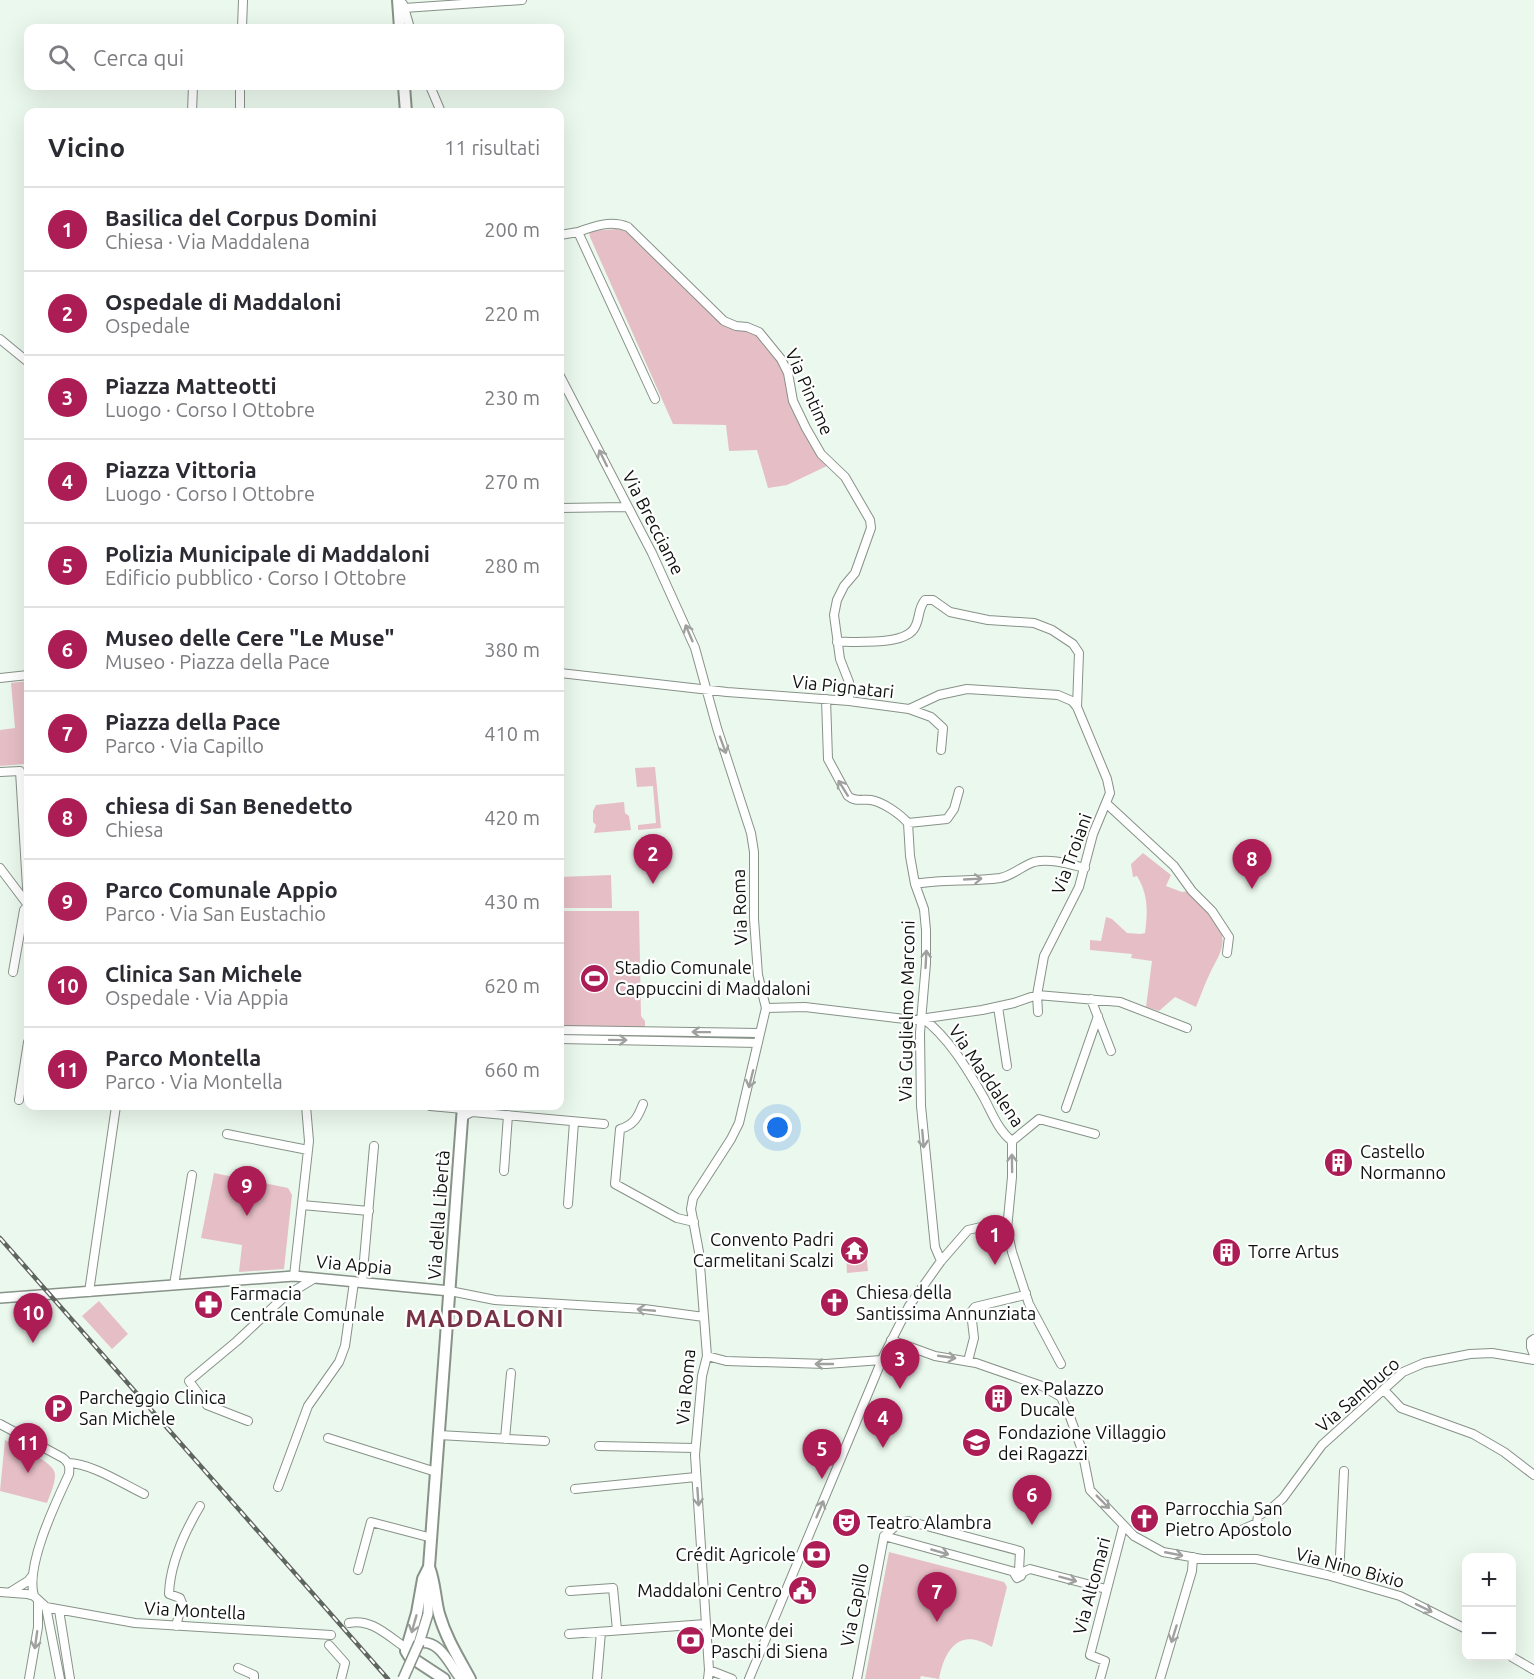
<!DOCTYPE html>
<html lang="it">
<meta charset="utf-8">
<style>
body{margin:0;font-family:Ubuntu,sans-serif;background:#f7f7f7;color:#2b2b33}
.controls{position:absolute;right:18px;bottom:18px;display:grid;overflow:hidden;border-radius:12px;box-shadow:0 6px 24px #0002}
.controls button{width:54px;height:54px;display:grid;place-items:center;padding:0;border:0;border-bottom:2px solid #e1e1e2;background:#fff;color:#2b2b33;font:30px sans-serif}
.you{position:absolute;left:778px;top:1128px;width:21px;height:21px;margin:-15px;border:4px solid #fff;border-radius:50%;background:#1a73e8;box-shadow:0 0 0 9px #1a73e833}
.badge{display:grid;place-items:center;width:39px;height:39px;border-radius:50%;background:#ac1c55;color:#fff;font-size:20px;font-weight:700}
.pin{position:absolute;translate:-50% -50px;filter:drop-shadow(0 2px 3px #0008)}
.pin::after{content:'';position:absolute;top:32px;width:21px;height:18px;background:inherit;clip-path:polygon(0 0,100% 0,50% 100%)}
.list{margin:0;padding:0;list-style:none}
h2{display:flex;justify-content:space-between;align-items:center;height:78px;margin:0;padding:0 24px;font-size:26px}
h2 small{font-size:20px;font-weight:400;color:#7c7c81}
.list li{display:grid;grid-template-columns:39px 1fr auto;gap:18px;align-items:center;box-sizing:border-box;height:84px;padding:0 24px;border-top:2px solid #e1e1e2}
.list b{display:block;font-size:22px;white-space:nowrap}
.list p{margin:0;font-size:20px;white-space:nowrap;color:#7c7c81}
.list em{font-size:20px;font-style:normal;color:#7c7c81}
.icon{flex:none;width:33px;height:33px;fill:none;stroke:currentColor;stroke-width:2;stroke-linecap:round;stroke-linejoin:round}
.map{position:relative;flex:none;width:1534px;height:1679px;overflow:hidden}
.search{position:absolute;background:#fff;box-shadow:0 6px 24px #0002;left:24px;top:24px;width:540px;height:66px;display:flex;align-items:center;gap:15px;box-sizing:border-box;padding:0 21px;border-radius:12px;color:#7c7c81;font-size:22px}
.panel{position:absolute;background:#fff;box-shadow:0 6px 24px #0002;left:24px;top:108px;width:540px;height:1002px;border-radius:12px}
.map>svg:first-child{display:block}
.green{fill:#e6bec6}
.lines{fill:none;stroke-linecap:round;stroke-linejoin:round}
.minor-casing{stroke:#879288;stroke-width:10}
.tertiary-casing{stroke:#879288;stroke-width:12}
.secondary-casing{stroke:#879288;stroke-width:14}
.minor{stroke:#fff;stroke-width:8}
.tertiary{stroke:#fff;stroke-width:9}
.secondary{stroke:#fff;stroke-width:10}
.rail-casing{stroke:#5f6660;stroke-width:4.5}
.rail{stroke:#fff;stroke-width:2;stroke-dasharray:7;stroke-linecap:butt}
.tertiary-bridge-casing{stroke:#879288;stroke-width:12;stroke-linecap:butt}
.tertiary-bridge{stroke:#fff;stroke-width:9}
.oneway{stroke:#9fa19f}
.labels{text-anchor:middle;stroke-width:4.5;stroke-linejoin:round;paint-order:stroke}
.street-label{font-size:18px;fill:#0f1310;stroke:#fff}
.poi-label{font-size:18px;fill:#0f1310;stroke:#fff;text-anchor:start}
.district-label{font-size:24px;font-weight:bold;letter-spacing:1.5px;fill:#783246;stroke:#fff}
</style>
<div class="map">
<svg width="1534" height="1679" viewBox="0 0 1534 1679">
<rect width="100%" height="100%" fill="#ebf8ed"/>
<path class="green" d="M617 229 631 232 693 297 723 323 756 334 767 346 783 369 792 409 797 419 818 455 829 465 787 485 768 488 757 450 729 451 726 425 673 424 590 237 589 231Z
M28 681V788L25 764 0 766V730L15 728 11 683Z
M655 767 661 828 638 830V825L656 823 653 786 637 787 635 768Z
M624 802 625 813 629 816 631 830 594 833 596 825 593 822V811L596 805Z
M1143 853 1171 875 1166 886 1182 892 1188 891C1199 902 1212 913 1219 927 1228 944 1218 957 1211 971 1205 983 1201 995 1196 1007L1175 997 1159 1011 1146 1007 1152 961 1131 958 1132 954 1090 950V940L1101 941 1106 917 1112 919 1127 933 1141 934 1145 933C1148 911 1148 894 1137 876L1133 877 1131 864Z
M611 875 612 908H560V877Z
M560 911H639L641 1016 645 1021V1028L560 1027Z
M214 1173 288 1188 292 1195 284 1269 239 1272 242 1245 201 1238Z
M866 1251 868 1271 847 1273 846 1253Z
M99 1301 128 1334 112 1349 82 1316Z
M5 1440C16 1446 56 1462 55 1475 55 1484 50 1495 47 1503L0 1491Z
M889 1552 1004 1582 1007 1587 992 1647C960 1627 945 1648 939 1679L921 1676 920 1679H865Z"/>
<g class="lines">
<defs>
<path id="minor" d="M403 4 410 28
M404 8 522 0
M242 28 243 0
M430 86 441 112
M192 112 193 86
M240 112V86
M578 232C594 226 611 220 628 227L724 321 736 326 747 327 759 332 781 359 788 373 793 401 806 428 821 454 845 477 870 520 871 528 855 573 844 586 837 600 834 615 840 659 849 682V701
M560 235 578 232 655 399
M0 339 28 362
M560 376 652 553 695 648 717 728 751 833 754 852V919L758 975 766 1008 739 1123 731 1139 693 1198 691 1209 699 1252 707 1356 702 1376 695 1455 709 1670
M560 508 627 507
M837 642C856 641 906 646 915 627 920 618 918 608 925 600H933L950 612 988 620 1034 623 1052 630 1073 644 1079 653 1077 707
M560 673 727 692 849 701 909 709 939 695 967 689 1058 695 1072 701 1077 707 1107 779 1110 793 1093 834 1079 887 1044 956 1037 995 1038 1012
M0 678 28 675
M826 699 828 759 848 796C855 802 862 799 871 800 883 802 900 814 908 823L910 856 915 884 924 909 926 930V963L920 1033 921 1106 935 1247 941 1261
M909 709 931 717 943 728 941 750
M0 772 20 771 28 904
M1107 804 1174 866 1192 891 1212 911 1229 937 1227 953
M908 823 947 819 954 809 959 791
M0 868 28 905
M915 884C943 879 972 882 1000 878 1012 876 1022 866 1034 862 1050 858 1069 864 1085 868
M13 972 24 910 28 905
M1091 999 1111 1051
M998 1007 1007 1066
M766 1008 805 1007 913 1020 982 1010 1014 1003 1037 995 1120 1002 1187 1028
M921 1017C948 1036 968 1070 984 1098 992 1113 998 1130 1012 1141V1177L1007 1229 1012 1252 1029 1304 1061 1364
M560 1030 760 1033
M560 1039 758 1043
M19 1100 28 1042
M643 1104C638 1117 634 1125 620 1129L615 1184 677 1218 694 1222
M430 1106 463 1109
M1066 1108 1098 1016
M462 1117 472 1112 604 1124
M227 1134 308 1150
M1012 1141 1039 1119 1095 1134
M504 1171 508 1115
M568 1204 574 1122
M302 1205 369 1211
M294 1276 309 1141 306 1106
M362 1283 374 1146
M174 1285 192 1175
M450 1291 495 1300 644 1309 704 1317
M89 1292 116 1106
M1534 1339 1531 1341V1347L1534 1355
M891 1340 935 1356 976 1363 1042 1386 1061 1397 1069 1414 1082 1450 1090 1490 1134 1536 1163 1552 1202 1559H1256L1327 1575 1400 1596 1466 1629
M707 1356 726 1361 826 1364 882 1360
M968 1361 974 1338 971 1312 975 1307 1021 1296 1026 1293
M1384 1390 1401 1408 1473 1434 1504 1452 1534 1475
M248 1421 207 1405 189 1381 237 1341 284 1297 315 1278
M0 1424 63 1458C69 1463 70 1466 69 1474 56 1502 25 1566 34 1596
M439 1435 545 1441
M328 1438 436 1472
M505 1439 511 1373
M599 1446 695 1448
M68 1463C91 1463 123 1484 144 1494
M278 1487 308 1406 339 1362 345 1346 354 1282
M575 1489 696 1477
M1239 1531 1257 1523 1258 1516 1273 1507 1283 1498 1322 1445 1403 1372 1424 1363 1470 1354 1492 1353 1534 1360
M884 1536 898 1524 908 1521 1020 1551 1019 1571
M884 1536 1015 1572
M358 1570 371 1522 432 1538
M1018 1570 1014 1573 1017 1578 1021 1576 1023 1572 1030 1569 1106 1589
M1339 1578 1344 1471
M12 1591 28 1581 32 1576
M570 1591 613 1588 617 1630
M0 1592 27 1594 34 1596 46 1607 135 1623 331 1635
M46 1607 60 1679
M59 1610 70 1679
M349 1623C371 1618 388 1636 406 1648
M176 1626 182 1603 180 1598 169 1594C170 1563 184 1533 200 1506
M569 1634 706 1624
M329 1645 345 1663 341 1679
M1510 1656 1534 1670
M238 1668 254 1675V1679
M29 1679 38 1627V1601
M597 1679 601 1632
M708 1679 709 1670 732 1679
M749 1679 884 1355 909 1306 941 1261 968 1230 1007 1221
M857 1679 884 1536
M1100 1679 1105 1661 1090 1655 1123 1527
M1160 1679 1192 1571 1193 1557"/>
<path id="tertiary" d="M0 1298 294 1276 450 1291
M429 1574 428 1614 419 1643C440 1639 449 1664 461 1679"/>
<path id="secondary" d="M398 0 400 28
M404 86 406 112
M429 1567C435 1582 435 1599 439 1614 446 1638 458 1657 470 1679
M444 1679 409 1656 406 1651 417 1613 423 1579 429 1567 463 1106"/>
</defs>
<use href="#minor" class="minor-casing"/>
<use href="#tertiary" class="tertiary-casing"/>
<use href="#secondary" class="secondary-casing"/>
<use href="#minor" class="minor"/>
<use href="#tertiary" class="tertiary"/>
<use href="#secondary" class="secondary"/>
<defs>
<path id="rail" d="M0 1238 388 1679"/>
</defs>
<use href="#rail" class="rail-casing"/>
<use href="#rail" class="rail"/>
<defs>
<path id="tertiary-bridge" d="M403 1679 419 1643"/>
</defs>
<use href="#tertiary-bridge" class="tertiary-bridge-casing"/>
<use href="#tertiary-bridge" class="tertiary-bridge"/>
</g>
<defs><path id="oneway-shaft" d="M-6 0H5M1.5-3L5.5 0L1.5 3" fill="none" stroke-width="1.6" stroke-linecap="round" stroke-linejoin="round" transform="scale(1.5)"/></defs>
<g class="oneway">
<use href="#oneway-shaft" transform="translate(603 458) rotate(-116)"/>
<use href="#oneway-shaft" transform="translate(689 633) rotate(-113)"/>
<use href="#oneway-shaft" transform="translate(723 745) rotate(70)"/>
<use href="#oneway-shaft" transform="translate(843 788) rotate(-122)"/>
<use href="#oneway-shaft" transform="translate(973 879) rotate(-3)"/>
<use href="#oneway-shaft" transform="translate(926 959) rotate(-87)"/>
<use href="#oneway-shaft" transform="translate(701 1032) rotate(-179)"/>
<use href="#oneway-shaft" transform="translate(618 1040) rotate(1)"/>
<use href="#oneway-shaft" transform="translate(751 1079) rotate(104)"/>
<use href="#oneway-shaft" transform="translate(923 1139) rotate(85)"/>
<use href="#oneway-shaft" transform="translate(1012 1163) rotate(-91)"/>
<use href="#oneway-shaft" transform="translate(646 1310) rotate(-175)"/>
<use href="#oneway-shaft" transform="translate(947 1357) rotate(8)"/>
<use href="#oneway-shaft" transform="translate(824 1364) rotate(180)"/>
<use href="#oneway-shaft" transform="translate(698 1497) rotate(86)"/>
<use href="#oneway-shaft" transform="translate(1103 1502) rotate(45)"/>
<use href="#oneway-shaft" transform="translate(820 1509) rotate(-67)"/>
<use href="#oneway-shaft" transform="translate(940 1552) rotate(16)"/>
<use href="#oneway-shaft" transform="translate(1174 1554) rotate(11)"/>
<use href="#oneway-shaft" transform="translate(1068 1579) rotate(15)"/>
<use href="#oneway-shaft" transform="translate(1424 1608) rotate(26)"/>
<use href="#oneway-shaft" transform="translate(414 1624) rotate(106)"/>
<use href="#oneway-shaft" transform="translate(1174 1634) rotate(107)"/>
<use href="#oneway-shaft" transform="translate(36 1640) rotate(98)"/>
</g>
<defs>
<symbol id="stadium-disc" viewBox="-11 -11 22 22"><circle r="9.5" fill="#ac1c55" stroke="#fff"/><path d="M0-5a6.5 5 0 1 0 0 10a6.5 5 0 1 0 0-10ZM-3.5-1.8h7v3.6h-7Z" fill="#fff"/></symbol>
<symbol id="building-disc" viewBox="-11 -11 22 22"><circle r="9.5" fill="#ac1c55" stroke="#fff"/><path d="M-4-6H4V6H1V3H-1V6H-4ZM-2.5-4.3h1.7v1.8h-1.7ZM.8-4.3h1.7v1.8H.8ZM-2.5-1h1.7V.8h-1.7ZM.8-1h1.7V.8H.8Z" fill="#fff"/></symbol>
<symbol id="temple-disc" viewBox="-11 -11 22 22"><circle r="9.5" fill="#ac1c55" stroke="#fff"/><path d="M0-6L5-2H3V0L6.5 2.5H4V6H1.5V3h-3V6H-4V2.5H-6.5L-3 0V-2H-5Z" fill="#fff"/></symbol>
<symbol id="church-disc" viewBox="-11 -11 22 22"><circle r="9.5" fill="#ac1c55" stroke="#fff"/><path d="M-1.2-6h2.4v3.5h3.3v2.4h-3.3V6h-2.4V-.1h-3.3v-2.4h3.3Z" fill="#fff"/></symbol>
<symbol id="pharmacy-disc" viewBox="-11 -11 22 22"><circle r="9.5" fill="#ac1c55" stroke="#fff"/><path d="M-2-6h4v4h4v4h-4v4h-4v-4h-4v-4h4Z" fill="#fff"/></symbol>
<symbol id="parking-disc" viewBox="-11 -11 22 22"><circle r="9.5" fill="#ac1c55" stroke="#fff"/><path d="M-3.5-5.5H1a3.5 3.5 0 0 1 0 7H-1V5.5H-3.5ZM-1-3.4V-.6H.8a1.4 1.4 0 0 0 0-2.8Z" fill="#fff"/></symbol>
<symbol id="school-disc" viewBox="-11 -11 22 22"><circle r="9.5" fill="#ac1c55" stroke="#fff"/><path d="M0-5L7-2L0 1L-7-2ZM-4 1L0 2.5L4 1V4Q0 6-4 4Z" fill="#fff"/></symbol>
<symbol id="theatre-disc" viewBox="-11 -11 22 22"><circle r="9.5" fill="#ac1c55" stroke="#fff"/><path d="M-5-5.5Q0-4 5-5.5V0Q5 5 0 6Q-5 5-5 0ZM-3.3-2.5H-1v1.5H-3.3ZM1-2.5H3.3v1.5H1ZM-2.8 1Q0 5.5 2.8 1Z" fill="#fff"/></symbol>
<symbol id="bank-disc" viewBox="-11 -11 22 22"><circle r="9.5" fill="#ac1c55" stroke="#fff"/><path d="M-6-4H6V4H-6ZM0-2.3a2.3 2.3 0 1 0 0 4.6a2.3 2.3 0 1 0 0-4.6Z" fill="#fff"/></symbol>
<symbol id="civic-disc" viewBox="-11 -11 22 22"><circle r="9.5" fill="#ac1c55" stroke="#fff"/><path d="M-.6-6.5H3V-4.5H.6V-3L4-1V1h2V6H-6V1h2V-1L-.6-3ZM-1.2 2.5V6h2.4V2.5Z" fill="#fff"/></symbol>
</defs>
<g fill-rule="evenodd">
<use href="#stadium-disc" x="578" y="962" width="33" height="33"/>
<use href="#building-disc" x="1322" y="1146" width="33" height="33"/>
<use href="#temple-disc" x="838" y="1234" width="33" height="33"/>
<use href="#building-disc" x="1210" y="1236" width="33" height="33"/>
<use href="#church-disc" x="818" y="1286" width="33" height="33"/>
<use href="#pharmacy-disc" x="192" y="1288" width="33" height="33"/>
<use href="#building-disc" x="982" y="1382" width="33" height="33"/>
<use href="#parking-disc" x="42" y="1392" width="33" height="33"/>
<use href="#school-disc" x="960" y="1426" width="33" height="33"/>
<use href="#church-disc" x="1128" y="1502" width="33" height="33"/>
<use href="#theatre-disc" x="830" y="1506" width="33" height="33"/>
<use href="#bank-disc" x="800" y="1538" width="33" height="33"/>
<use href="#civic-disc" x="786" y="1574" width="33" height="33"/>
<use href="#bank-disc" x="674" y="1624" width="33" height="33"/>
</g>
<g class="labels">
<g class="street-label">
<text transform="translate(809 392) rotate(66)" y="6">Via Pintime</text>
<text transform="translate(653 523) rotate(63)" y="6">Via Brecciame</text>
<text transform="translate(843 687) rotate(6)" y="6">Via Pignatari</text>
<text transform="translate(1072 854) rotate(-70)" y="6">Via Troiani</text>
<text transform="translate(740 907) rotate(-92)" y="6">Via Roma</text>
<text transform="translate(907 1011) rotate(-89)" y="6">Via Guglielmo Marconi</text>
<text transform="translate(986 1076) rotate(56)" y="6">Via Maddalena</text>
<text transform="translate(439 1215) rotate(-86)" y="6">Via della Libertà</text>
<text transform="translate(354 1265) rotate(5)" y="6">Via Appia</text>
<text transform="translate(686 1387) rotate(-85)" y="6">Via Roma</text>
<text transform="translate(1358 1395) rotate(-41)" y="6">Via Sambuco</text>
<text transform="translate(1350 1568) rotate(15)" y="6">Via Nino Bixio</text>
<text transform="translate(1092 1586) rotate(-75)" y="6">Via Altomari</text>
<text transform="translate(855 1605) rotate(-79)" y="6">Via Capillo</text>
<text transform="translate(195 1611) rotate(3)" y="6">Via Montella</text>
</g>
<g class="poi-label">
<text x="615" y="974">Stadio Comunale<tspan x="615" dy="21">Cappuccini di Maddaloni</tspan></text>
<text x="1360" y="1158">Castello<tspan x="1360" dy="21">Normanno</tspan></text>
<text x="834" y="1246" text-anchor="end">Convento Padri<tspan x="834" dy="21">Carmelitani Scalzi</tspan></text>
<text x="1248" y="1258">Torre Artus</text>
<text x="856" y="1299">Chiesa della<tspan x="856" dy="21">Santissima Annunziata</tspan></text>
<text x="230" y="1300">Farmacia<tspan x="230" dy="21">Centrale Comunale</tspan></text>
<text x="1020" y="1395">ex Palazzo<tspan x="1020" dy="21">Ducale</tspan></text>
<text x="79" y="1404">Parcheggio Clinica<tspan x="79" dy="21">San Michele</tspan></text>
<text x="998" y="1439">Fondazione Villaggio<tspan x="998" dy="21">dei Ragazzi</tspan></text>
<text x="1165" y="1515">Parrocchia San<tspan x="1165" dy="21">Pietro Apostolo</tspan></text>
<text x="867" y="1529">Teatro Alambra</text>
<text x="796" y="1561" text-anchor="end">Crédit Agricole</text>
<text x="782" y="1597" text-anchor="end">Maddaloni Centro</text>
<text x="711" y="1637">Monte dei<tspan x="711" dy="21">Paschi di Siena</tspan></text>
</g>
<g class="district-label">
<text x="485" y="1327">MADDALONI</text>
</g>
</g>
</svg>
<div class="controls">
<button>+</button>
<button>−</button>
</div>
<div class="you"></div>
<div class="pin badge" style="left:995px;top:1265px">1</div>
<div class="pin badge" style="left:653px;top:884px">2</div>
<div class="pin badge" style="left:900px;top:1389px">3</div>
<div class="pin badge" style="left:883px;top:1448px">4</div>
<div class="pin badge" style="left:822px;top:1479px">5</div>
<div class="pin badge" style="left:1032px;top:1525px">6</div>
<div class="pin badge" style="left:937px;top:1622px">7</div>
<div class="pin badge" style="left:1252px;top:889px">8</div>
<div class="pin badge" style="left:247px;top:1216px">9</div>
<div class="pin badge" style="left:33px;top:1343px">10</div>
<div class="pin badge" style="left:28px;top:1473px">11</div>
<div class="search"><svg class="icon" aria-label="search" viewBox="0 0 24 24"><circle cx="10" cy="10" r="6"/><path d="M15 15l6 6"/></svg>Cerca qui</div>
<section class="panel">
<h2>Vicino<small>11 risultati</small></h2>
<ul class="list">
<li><span class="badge">1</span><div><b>Basilica del Corpus Domini</b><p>Chiesa · Via Maddalena</p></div><em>200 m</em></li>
<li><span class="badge">2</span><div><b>Ospedale di Maddaloni</b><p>Ospedale</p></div><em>220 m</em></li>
<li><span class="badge">3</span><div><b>Piazza Matteotti</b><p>Luogo · Corso I Ottobre</p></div><em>230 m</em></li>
<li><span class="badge">4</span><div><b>Piazza Vittoria</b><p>Luogo · Corso I Ottobre</p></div><em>270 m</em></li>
<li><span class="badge">5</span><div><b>Polizia Municipale di Maddaloni</b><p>Edificio pubblico · Corso I Ottobre</p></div><em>280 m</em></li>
<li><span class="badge">6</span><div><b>Museo delle Cere &quot;Le Muse&quot;</b><p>Museo · Piazza della Pace</p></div><em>380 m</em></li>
<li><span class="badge">7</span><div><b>Piazza della Pace</b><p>Parco · Via Capillo</p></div><em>410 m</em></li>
<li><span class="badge">8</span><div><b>chiesa di San Benedetto</b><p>Chiesa</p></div><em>420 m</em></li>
<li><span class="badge">9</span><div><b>Parco Comunale Appio</b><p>Parco · Via San Eustachio</p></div><em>430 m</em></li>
<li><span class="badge">10</span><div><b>Clinica San Michele</b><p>Ospedale · Via Appia</p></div><em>620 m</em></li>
<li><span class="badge">11</span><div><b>Parco Montella</b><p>Parco · Via Montella</p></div><em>660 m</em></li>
</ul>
</section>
</div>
